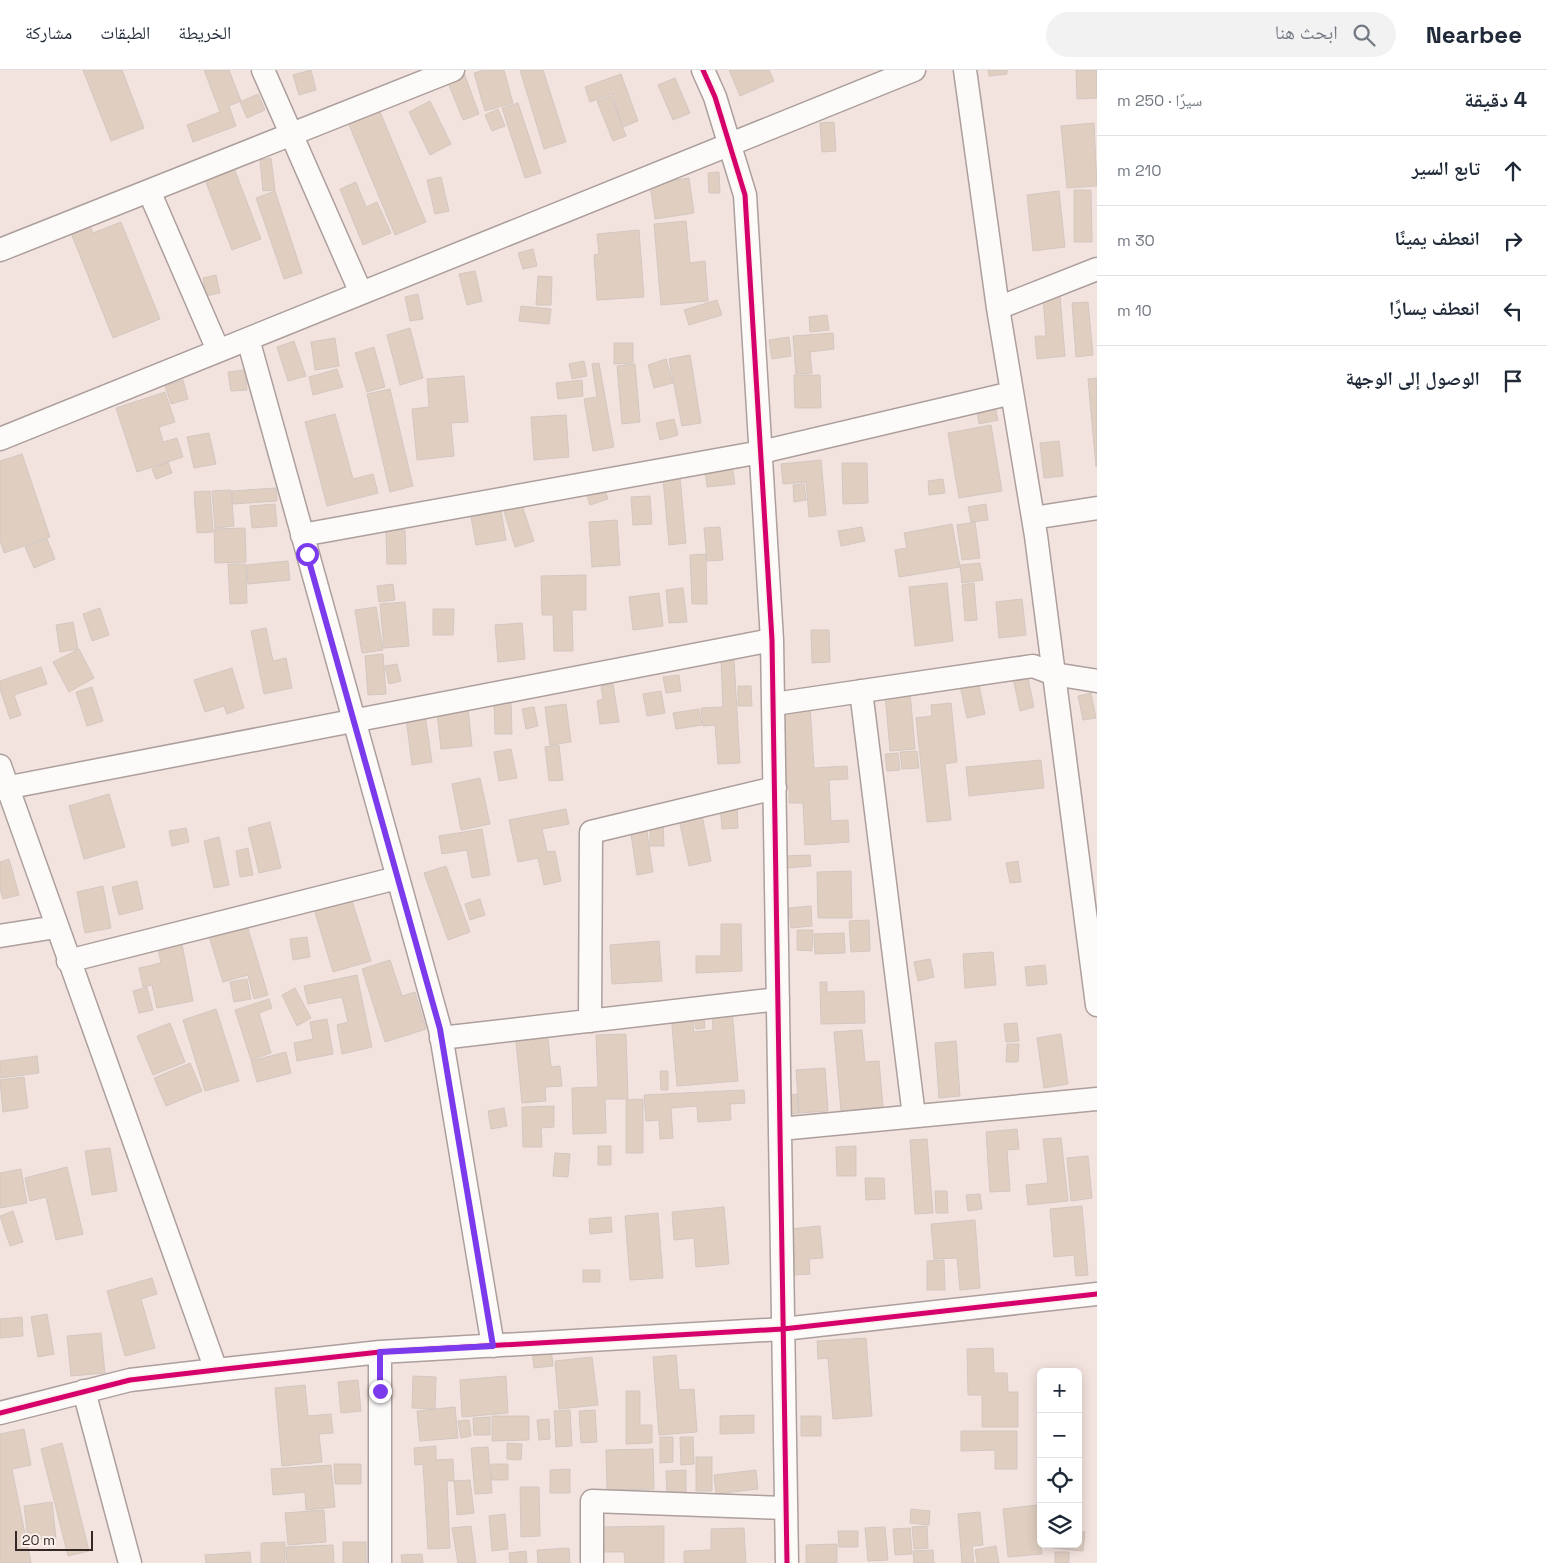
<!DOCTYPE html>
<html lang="ar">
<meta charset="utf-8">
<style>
body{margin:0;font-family:"Space Grotesk","Noto Naskh Arabic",sans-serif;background:#f2f2f3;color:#1f2937;direction:rtl}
.controls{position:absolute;right:15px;bottom:15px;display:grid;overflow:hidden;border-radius:8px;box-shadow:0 2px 12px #0003}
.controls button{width:45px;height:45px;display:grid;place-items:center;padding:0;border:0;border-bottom:1px solid #e0e1e3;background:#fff;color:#1f2937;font:25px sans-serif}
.scale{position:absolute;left:15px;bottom:12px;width:78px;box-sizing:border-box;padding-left:5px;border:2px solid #342926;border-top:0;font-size:14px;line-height:18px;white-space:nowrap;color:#342926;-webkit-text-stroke:4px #fbefec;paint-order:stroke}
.stop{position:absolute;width:15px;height:15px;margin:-11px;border:4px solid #7c3aed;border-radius:50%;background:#fff}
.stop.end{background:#7c3aed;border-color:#fff;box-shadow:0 1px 5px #0008}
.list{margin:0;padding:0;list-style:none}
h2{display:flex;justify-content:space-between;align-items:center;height:65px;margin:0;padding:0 20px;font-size:21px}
h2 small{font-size:16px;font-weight:400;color:#747a83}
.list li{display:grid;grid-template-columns:32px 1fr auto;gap:15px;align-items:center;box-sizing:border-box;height:70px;padding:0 20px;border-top:1px solid #e0e1e3}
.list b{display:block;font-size:19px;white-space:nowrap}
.list em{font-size:16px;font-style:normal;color:#747a83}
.icon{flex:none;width:28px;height:28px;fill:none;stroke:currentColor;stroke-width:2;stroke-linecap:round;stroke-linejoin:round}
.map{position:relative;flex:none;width:1097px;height:1493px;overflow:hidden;direction:ltr}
header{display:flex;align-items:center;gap:30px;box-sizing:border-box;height:70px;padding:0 25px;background:#fff;border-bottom:1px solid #e0e1e3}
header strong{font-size:24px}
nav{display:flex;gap:28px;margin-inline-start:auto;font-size:18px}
.search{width:350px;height:45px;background:#f2f2f3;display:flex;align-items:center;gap:12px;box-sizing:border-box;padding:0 18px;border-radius:28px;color:#747a83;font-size:19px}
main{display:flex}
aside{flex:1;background:#fff}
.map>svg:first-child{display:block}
.building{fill:#e0cec1;stroke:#d3c7c1}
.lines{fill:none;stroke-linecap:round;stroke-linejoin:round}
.minor-casing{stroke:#ac9f9c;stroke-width:25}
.minor{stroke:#fdfbfa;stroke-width:22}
.cycleway-casing{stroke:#fbefec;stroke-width:8}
.cycleway{stroke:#d6006c;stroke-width:5}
.route{stroke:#7c3aed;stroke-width:6}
</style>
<header>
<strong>Nearbee</strong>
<div class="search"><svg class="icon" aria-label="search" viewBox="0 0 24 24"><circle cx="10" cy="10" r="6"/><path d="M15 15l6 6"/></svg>ابحث هنا</div>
<nav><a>الخريطة</a><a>الطبقات</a><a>مشاركة</a></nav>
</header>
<main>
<aside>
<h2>4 دقيقة<small>سيرًا · 250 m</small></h2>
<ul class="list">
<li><svg class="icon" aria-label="ahead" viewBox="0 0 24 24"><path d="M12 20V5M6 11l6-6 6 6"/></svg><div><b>تابع السير</b></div><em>210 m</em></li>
<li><svg class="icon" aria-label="right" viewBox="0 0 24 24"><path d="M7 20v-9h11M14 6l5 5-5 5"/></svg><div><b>انعطف يمينًا</b></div><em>30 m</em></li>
<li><svg class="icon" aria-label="left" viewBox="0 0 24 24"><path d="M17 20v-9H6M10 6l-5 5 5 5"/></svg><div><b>انعطف يسارًا</b></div><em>10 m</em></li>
<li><svg class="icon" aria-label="arrive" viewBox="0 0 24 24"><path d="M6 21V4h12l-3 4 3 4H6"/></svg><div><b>الوصول إلى الوجهة</b></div></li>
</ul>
</aside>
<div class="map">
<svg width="1097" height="1493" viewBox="0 0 1097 1493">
<rect width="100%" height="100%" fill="#f3e3de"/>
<path class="building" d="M83 0H122L144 58 111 71Z
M204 0H229L241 31 229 36 236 56 193 72 187 55 220 42Z
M311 0 316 20 299 25 293 5Z
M485 0H504L513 33 485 41 474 3Z
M520 0H543L566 72 544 79Z
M729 0H769L774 11 740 26Z
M988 0H1007V4L989 6Z
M1076 0H1097V28L1077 29Z
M464 3 479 44 463 50 447 10Z
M621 4 638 51 623 57 612 24 590 32 585 17Z
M675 8 690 43 673 50 658 15Z
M258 24 265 40 247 48 240 32Z
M611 26 626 66 613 71 597 31Z
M430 31 451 74 430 85 409 42Z
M518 33 541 103 525 108 502 38Z
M378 37 426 152 395 165 347 50Z
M498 39 505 56 492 61 485 45Z
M834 52 836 81 822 82 820 53Z
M1094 53 1097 116 1067 118 1061 56Z
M271 88 275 120 263 121 260 90Z
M231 90 261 169 232 180 202 102Z
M719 102 720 123H709L708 103Z
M441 107 449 141 435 144 427 110Z
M689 108 694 143 655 149 650 114Z
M356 112 366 137 377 132 391 163 363 175 340 119Z
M1074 120H1091L1092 172H1074Z
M275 121 302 203 284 209 256 128Z
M1059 121 1065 177 1033 181 1027 125Z
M88 151 93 163 121 152 160 249 113 268 69 158Z
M686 151 690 193 705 191 708 231 661 235 654 154Z
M639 160 644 227 597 230 594 185 599 184 597 164Z
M533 179 537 196 523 199 518 183Z
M475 201 482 231 467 235 459 204Z
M216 205 220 223 206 226 203 208Z
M538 206 552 207 551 235H536Z
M418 224 423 249 410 251 405 227Z
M1060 226 1065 286 1037 289 1035 266H1046L1043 227Z
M717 230 722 245 689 255 684 240Z
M1088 232 1093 285 1076 287 1072 233Z
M521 236 551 239 549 254 519 251Z
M827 245 829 260 810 262 809 247Z
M410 258 423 308 400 315 387 265Z
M833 263 834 279 810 282 812 303 796 304 793 266Z
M789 267 791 286 772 289 769 270Z
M335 268 339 296 315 300 311 272Z
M294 271 306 306 288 311 277 277Z
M614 273H633V293L614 294Z
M374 277 385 317 367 322 355 283Z
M690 285 701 353 682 356 669 289Z
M666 289 673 313 654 318 648 295Z
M584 291 587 306 572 309 569 294Z
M599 293 614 377 593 381 584 329 597 327 592 294Z
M635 294 640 352 622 354 617 296Z
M337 299 343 317 313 325 309 307Z
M245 300 247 320 231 321 228 302Z
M794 305H820L821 338H795Z
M464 306 468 352 451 353 454 386 417 390 412 339 429 337 427 309Z
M1097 308V396L1096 397 1088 309Z
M183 310 188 329 171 334 165 316Z
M582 310 583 326 558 329 556 313Z
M390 319 413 416 390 422 367 324Z
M165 322 175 352 159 357 163 372 177 368 183 387 137 402 116 338Z
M995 337 998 350 979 354 977 341Z
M335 344 353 409 373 404 378 423 327 436 305 352Z
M566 345 569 387 534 390 531 347Z
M674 349 678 365 660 370 656 353Z
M991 355 1002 421 959 428 948 363Z
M209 363 216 394 194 398 187 367Z
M1059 371 1063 406 1044 408 1040 373Z
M22 384 50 467 4 483 0 470V391Z
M821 390 826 445 809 447 806 412 783 414 781 394Z
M168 392 172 403 156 409 152 399Z
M842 393H867L868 433 843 434Z
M732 396 735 414 707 417 705 400Z
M680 406 686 473 669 475 663 408Z
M943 409 945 423 929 425 928 411Z
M602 413 608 429 590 435 585 420Z
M804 414 806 430 794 432 793 415Z
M276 418 277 431 233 434 232 421Z
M231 420 234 456 215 458 212 421Z
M210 421 213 462 197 463 194 422Z
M650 426 652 454 633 455 631 427Z
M275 434 277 456 252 458 250 436Z
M986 434 988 450 971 452 968 437Z
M522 435 534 471 515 477 504 441Z
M501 441 506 470 476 475 471 447Z
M617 450 620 495 592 497 589 452Z
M975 452 980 488 962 490 957 455Z
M952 454 960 497 899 507 895 480 907 478 904 463Z
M720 457 723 490 707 491 704 458Z
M862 457 865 471 841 476 838 461Z
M245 458 246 492 215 493 214 459Z
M386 460H405L406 494H387Z
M47 469 55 489 34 498 25 477Z
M706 484 707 534H692L690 485Z
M288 491 290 510 248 514 247 495Z
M980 493 983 510 962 513 960 495Z
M228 494H246L247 533 230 534Z
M586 505V540H572L573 581H554L553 545H542L541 506Z
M947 513 953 571 915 576 909 517Z
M974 513 977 550 965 551 962 515Z
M393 514 395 530 379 532 377 516Z
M683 518 687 552 669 553 666 520Z
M659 523 663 556 633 560 629 527Z
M1022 529 1026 565 999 568 996 532Z
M405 532 409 576 384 578 380 534Z
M376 537 383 580 362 583 355 540Z
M100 538 109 565 92 571 83 544Z
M433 539H454L453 565H433Z
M73 552 78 579 60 582 56 555Z
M522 553 525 589 498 592 495 555Z
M266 558 273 591 286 588 292 618 264 624 251 561Z
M811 560H829L830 592 812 593Z
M79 579 94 608 69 622 53 592Z
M383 584 386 624 368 625 365 586Z
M721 590H734L740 693 718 694 715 655 703 656 701 638 723 637Z
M397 594 401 611 389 614 385 596Z
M41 597 47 614 14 625 21 645 10 649 0 619V611Z
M232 598 244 638 227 644 224 636 205 642 194 610Z
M1027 604 1034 637 1020 641 1013 608Z
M679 605 681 621 666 623 663 607Z
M978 611 985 644 967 648 960 615Z
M613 614 619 652 600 654 597 631 603 629 601 616Z
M738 616H751L752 636H738Z
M92 617 103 651 87 656 76 622Z
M661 621 665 643 647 646 643 624Z
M910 622 915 679 890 681 885 624Z
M1091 623 1096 648 1083 650 1078 626Z
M494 633H511L512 664H495Z
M951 633 957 692 945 694 951 750 927 752 916 648 932 646 931 635Z
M566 634 571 672 550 675 545 637Z
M810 635 814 698 847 696 848 709 829 710 831 751 848 750 849 772 805 775 803 733H789V718H784L780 637Z
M534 637 538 656 526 659 522 639Z
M468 639 472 676 441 679 437 643Z
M699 639 702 655 676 659 673 643Z
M425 645 432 692 412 695 406 648Z
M559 675 563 710 549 711 545 677Z
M511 679 517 708 499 711 494 682Z
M917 681 919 698 902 699 900 682Z
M898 683 900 700 887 701 885 684Z
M1041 690 1044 718 969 726 966 697Z
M480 708 490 754 461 760 452 714Z
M109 724 125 777 84 789 69 736Z
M737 733 738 758 722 759 720 734Z
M566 739 569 754 542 759 547 782 555 781 561 811 544 815 538 788 518 792 509 750Z
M701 740 711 791 689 796 678 745Z
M270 752 281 798 259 803 248 758Z
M663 752 664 776H650V753Z
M646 755 653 802 637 805 630 757Z
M186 758 189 772 172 776 169 761Z
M482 759 490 805 472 808 467 780 442 784 439 766Z
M219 767 229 815 214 818 204 771Z
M248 778 253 805 240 807 236 781Z
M810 785 811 796 786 798 785 786Z
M9 789 19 825 3 829 0 819V792Z
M1018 791 1021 812 1010 813 1006 793Z
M446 796 470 862 448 870 424 803Z
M851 801 852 848H818L817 802Z
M137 811 143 839 119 845 112 817Z
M103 816 111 858 85 863 77 822Z
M349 821 371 891 333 902 312 832Z
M480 829 485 845 470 850 465 834Z
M811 836 812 856 791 858 789 838Z
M869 850 870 881 851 882 849 851Z
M246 852 268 925 254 929 248 905 223 912 208 863Z
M721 854H741L742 901 696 903V886H721Z
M797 860H813L812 881 797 880Z
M844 863 845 883 815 884 814 864Z
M307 867 310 887 293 890 290 869Z
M181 869 193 931 157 938 152 915 143 917 139 898 161 893 157 874Z
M659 871 662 911 612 914 610 875Z
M993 882 996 915 965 918 963 884Z
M930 889 934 907 918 911 914 892Z
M390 890 402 926 415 922 426 959 385 972 362 899Z
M1045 895 1047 914 1027 916 1025 897Z
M357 905 372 977 342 984 337 955 348 952 342 927 308 934 304 916Z
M247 909 251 929 234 932 230 912Z
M820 912H827V922L864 921 865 953 821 954Z
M147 917 153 940 139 943 133 921Z
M295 918 311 948 297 956 282 925Z
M269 929 272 938 259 943 271 983 251 990 235 940Z
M216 939 239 1011 205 1021 183 950Z
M703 939 705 958 696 959 694 940Z
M732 939 738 1011 677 1016 671 943 693 942 694 962 713 960 712 941Z
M327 949 333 984 297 991 294 973 313 969 310 952Z
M170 953 185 992 153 1005 137 966Z
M1017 953 1019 971 1006 972 1004 954Z
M547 959 551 997 560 996 562 1016 545 1017 546 1031 522 1033 515 962Z
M862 960 865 992 879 991 883 1037 841 1041 834 962Z
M626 964 628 1029H605L606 1063 573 1064 572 1018 598 1017 596 965Z
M1061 964 1068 1014 1044 1018 1037 968Z
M956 971 960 1026 939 1028 935 973Z
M1007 974H1019L1018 992H1006Z
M286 982 291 1003 257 1012 251 991Z
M37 986 39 1003 0 1008V991Z
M190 993 202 1021 166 1036 154 1008Z
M825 998 828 1041 799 1043 796 1000Z
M660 1001H668V1020H661Z
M24 1007 28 1038 3 1042 0 1010Z
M744 1020 745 1033 730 1034 731 1050 698 1052 697 1036 671 1038 673 1068 660 1069 659 1050 646 1051 644 1025Z
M797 1024 799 1043 786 1045 784 1026Z
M643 1029V1083H626V1030Z
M554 1036V1057L541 1058 542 1077H523L522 1037Z
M504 1038 507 1056 491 1059 488 1041Z
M1017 1059 1019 1079 1007 1080 1010 1121 990 1122 986 1062Z
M1061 1068 1068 1131 1028 1135 1026 1115 1048 1113 1043 1069Z
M927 1069 933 1143 915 1144 910 1070Z
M598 1076H611V1095H598Z
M856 1076V1106H837L836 1077Z
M110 1078 117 1121 92 1125 85 1081Z
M555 1083 570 1084 568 1107 553 1106Z
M1088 1086 1092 1128 1071 1131 1067 1088Z
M67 1097 83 1164 56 1170 46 1127 30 1131 25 1108Z
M21 1099 27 1133 0 1138V1103Z
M865 1108H884L885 1129 866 1130Z
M935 1121H947L948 1143H936Z
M980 1124 982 1139 968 1141 966 1125Z
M1082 1136 1088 1205 1076 1206 1074 1185 1054 1187 1050 1139Z
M724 1137 729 1194 696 1197 694 1168 674 1170 672 1142Z
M13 1141 23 1172 10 1176 0 1146Z
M658 1143 663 1208 630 1210 625 1146Z
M611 1147 612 1162 590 1164 589 1149Z
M975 1150 980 1218 960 1220 957 1188 934 1189 931 1154Z
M820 1156 823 1188 809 1189 810 1204 794 1205 790 1159Z
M944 1190 945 1220H927V1191Z
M583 1200H600V1212H583Z
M152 1208 157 1224 141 1229 155 1278 125 1286 107 1221Z
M47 1244 54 1284 38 1287 31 1247Z
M22 1247 23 1266 0 1268V1249Z
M101 1263 105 1303 71 1306 67 1266Z
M866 1268 872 1346 833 1349 828 1288 818 1289 817 1271Z
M551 1277 553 1296 534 1298 532 1279Z
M993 1278 994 1303H1007L1008 1322H1018V1357H982V1325H968L967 1279Z
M676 1285 679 1320 694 1319 697 1362 659 1365 653 1287Z
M592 1287 598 1335 559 1339 555 1291Z
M413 1306 436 1307 435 1339 412 1338Z
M506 1306 508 1343 462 1347 460 1310Z
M358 1310 361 1341 341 1343 338 1312Z
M305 1315 308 1346 331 1344 333 1363 319 1364 322 1392 282 1396 275 1318Z
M626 1321H640V1355H652V1373L626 1374Z
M455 1337 458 1368 420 1371 417 1341Z
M570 1340 572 1376 556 1377 554 1341Z
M595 1340 597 1372 581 1373 579 1341Z
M754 1345V1363L720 1364V1346Z
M492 1346H529V1370L492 1371Z
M801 1346H821V1366H801Z
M490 1347V1365H474L473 1348Z
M549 1349 550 1369 539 1370 537 1350Z
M469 1350 471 1366 461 1368 458 1351Z
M24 1359 31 1395 12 1399 31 1493H0V1364Z
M961 1361H1017V1399H995V1380L961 1381Z
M660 1367H673V1392L660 1393Z
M680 1367H693L694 1394 681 1395Z
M62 1373 89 1481 68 1486 41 1379Z
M507 1373 522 1374 521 1390 507 1389Z
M436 1376V1390L453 1389 454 1411H447L450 1478 428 1479 423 1394 415 1395 414 1378Z
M488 1377 492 1423 475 1424 471 1378Z
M653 1379 654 1419 607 1420 606 1380Z
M696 1387H712V1421H696Z
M334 1394H361V1414H335Z
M491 1394H508V1410H491Z
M331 1395 335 1437 306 1440 305 1422 273 1425 271 1399Z
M570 1399V1423H550V1400Z
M686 1400V1423L667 1424 666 1401Z
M756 1400 758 1419 716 1424 714 1405Z
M470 1410 474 1443 457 1445 454 1411Z
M520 1417H539L540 1466 521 1467Z
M52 1432 56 1468 28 1470 24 1436Z
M1037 1435 1042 1484 1008 1487 1003 1439Z
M911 1439 930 1441 929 1455 910 1453Z
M324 1440 326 1472 288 1475 285 1443Z
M980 1442 983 1475 972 1476 974 1493H962L958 1444Z
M505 1444 508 1479 492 1481 489 1446Z
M471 1456 476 1493H458L452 1458Z
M664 1456V1493H625L624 1482H604L603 1457Z
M927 1456 928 1478 914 1479 912 1457Z
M885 1457 888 1490 868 1491 865 1458Z
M744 1458 746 1493H684V1481L711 1480V1459Z
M910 1458 912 1484 895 1485 893 1459Z
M838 1461H858V1477H839Z
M1078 1461 1085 1462 1083 1481 1053 1478 1054 1474H1078Z
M285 1472V1493H261V1473Z
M343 1472H366V1493H343Z
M837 1474V1493H806V1475Z
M333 1475 334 1493H287L286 1477Z
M996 1476 999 1493H977L975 1480Z
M569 1478 570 1493H538L537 1480Z
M933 1480 934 1493H914L913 1481Z
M526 1481 527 1493H510L509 1483Z
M250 1482 251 1493H206L205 1485Z
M1055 1482H1069V1493H1055Z
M422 1484 423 1493H402L401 1485Z"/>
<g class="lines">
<defs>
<path id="minor" d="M263 0 361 223
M703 0 715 27 745 125 772 570 787 1493
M965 0 998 238 1036 466 1097 935
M149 121 218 280
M0 180 453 0
M998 238 1097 199
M248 269 440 959 493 1276
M0 369 914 0
M1033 448 1097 438
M302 465 761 382 1012 323
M861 621 914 1046
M774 634 1033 596 1054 604 1097 611
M0 696 216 1300
M0 719 772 570
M0 866 56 857
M68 891 397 808
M590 951 591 762 775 718
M441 968 778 929
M780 1059 1097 1029
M84 1321 130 1493
M0 1343 130 1310 216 1300 380 1282 783 1259 1097 1224
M380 1493V1282
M592 1493V1431L786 1438"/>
</defs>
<use href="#minor" class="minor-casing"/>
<use href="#minor" class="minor"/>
<defs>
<path id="cycleway" d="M703 0 715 27 745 125 772 570 787 1493
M0 1343 130 1310 216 1300 380 1282 783 1259 1097 1224"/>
</defs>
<use href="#cycleway" class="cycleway-casing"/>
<use href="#cycleway" class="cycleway"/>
</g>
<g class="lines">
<path class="route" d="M307 484 440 959 493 1276 380 1282V1321"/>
</g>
</svg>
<div class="controls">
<button>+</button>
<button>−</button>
<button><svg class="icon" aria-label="locate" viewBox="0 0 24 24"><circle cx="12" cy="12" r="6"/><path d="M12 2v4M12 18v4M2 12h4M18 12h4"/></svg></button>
<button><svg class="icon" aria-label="layers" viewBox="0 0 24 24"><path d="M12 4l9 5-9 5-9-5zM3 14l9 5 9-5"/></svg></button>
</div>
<div class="scale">20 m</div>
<div class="stop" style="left:307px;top:484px"></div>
<div class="stop end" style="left:380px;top:1321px"></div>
</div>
</main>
